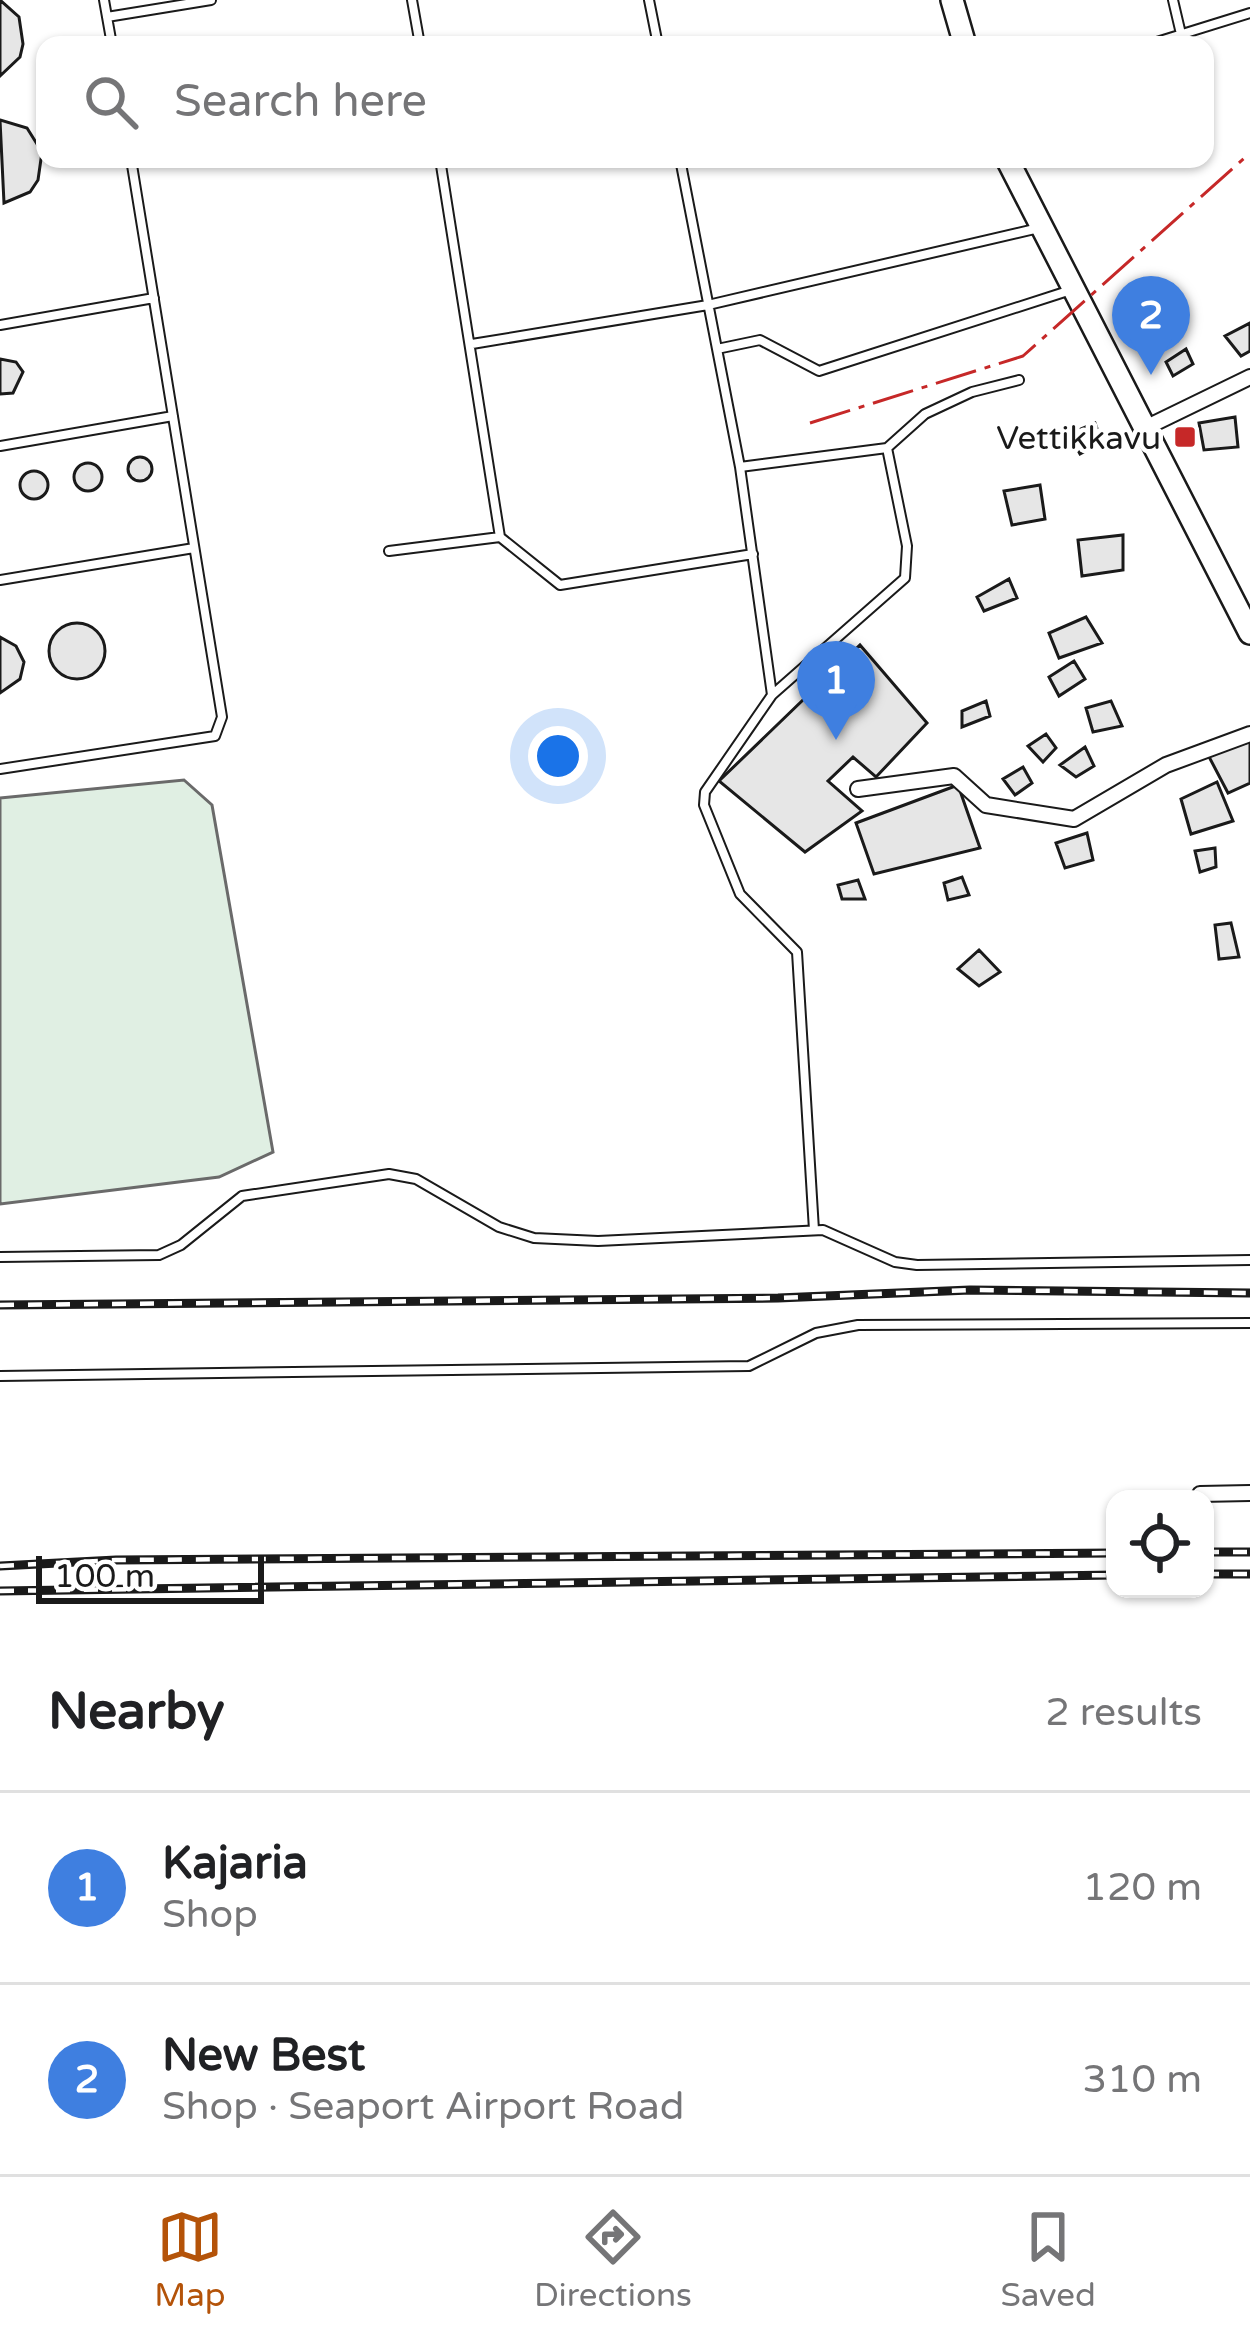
<!DOCTYPE html>
<meta charset="utf-8">
<style>
body{margin:0;font-family:"Varela Round",sans-serif;background:#f6f6f6;color:#202124}
.controls{position:absolute;right:36px;bottom:36px;display:grid;overflow:hidden;border-radius:24px;box-shadow:0 3px 9px #0004}
.controls button{width:108px;height:108px;display:grid;place-items:center;padding:0;border:0;border-bottom:3px solid #e0e0e0;background:#fff;color:#202124;font:60px sans-serif}
.scale{position:absolute;left:36px;bottom:30px;width:228px;box-sizing:border-box;padding-left:12px;border:6px solid #1a1a1a;border-top:0;font-size:33px;line-height:42px;white-space:nowrap;color:#1a1a1a;-webkit-text-stroke:9px #fff;paint-order:stroke}
.you{position:absolute;left:558px;top:756px;width:42px;height:42px;margin:-30px;border:9px solid #fff;border-radius:50%;background:#1a73e8;box-shadow:0 0 0 18px #1a73e833}
.badge{display:grid;place-items:center;width:78px;height:78px;border-radius:50%;background:#b45309;color:#fff;font-size:39px;font-weight:700}
.pin{position:absolute;translate:-50% -99px;filter:drop-shadow(0 3px 6px #0008)}
.pin::after{content:'';position:absolute;top:63px;width:42px;height:36px;background:inherit;clip-path:polygon(0 0,100% 0,50% 100%)}
.list{margin:0;padding:0;list-style:none}
h2{display:flex;justify-content:space-between;align-items:center;height:156px;margin:0;padding:0 48px;font-size:51px}
h2 small{font-size:39px;font-weight:400;color:#757577}
.list li{display:grid;grid-template-columns:78px 1fr auto;gap:36px;align-items:center;box-sizing:border-box;height:192px;padding:0 48px;border-top:3px solid #e0e0e0}
.list b{display:block;font-size:45px;white-space:nowrap}
.list p{margin:0;font-size:39px;white-space:nowrap;color:#757577}
.list em{font-size:39px;font-style:normal;color:#757577}
.icon{flex:none;width:66px;height:66px;fill:none;stroke:currentColor;stroke-width:2;stroke-linecap:round;stroke-linejoin:round}
.map{position:relative;flex:none;width:1250px;height:1634px;overflow:hidden}
.search{position:absolute;background:#fff;box-shadow:0 3px 9px #0004;left:36px;right:36px;top:36px;height:132px;display:flex;align-items:center;gap:30px;box-sizing:border-box;padding:0 42px;border-radius:24px;color:#757577;font-size:45px}
.sheet{height:540px;background:#fff}
nav{display:flex;justify-content:space-around;align-items:center;box-sizing:border-box;height:168px;border-top:3px solid #e0e0e0;background:#fff;font-size:33px;color:#757577}
nav a{display:grid;justify-items:center;gap:6px}
nav .on{color:#b45309}
.map>svg:first-child{display:block}
.green{fill:#e0efe3;stroke:#6a6a6a;stroke-width:3}
.building{fill:#e6e6e6;stroke:#1a1a1a;stroke-width:3}
.lines{fill:none;stroke-linecap:round;stroke-linejoin:round}
.service-casing{stroke:#1a1a1a;stroke-width:12}
.minor-casing{stroke:#1a1a1a;stroke-width:18}
.primary-casing{stroke:#1a1a1a;stroke-width:26}
.service{stroke:#fff;stroke-width:8}
.minor{stroke:#fff;stroke-width:14}
.primary{stroke:#fff;stroke-width:21}
.rail-casing{stroke:#1a1a1a;stroke-width:9}
.rail{stroke:#fff;stroke-width:4.5;stroke-dasharray:14;stroke-linecap:butt}
.power{stroke:#c62828;stroke-width:3;stroke-dasharray:42 9 6 9;stroke-linecap:butt}
.poi-dot{fill:#c62828;stroke:#fff;stroke-width:4.5}
.labels{text-anchor:middle;stroke-width:9;stroke-linejoin:round;paint-order:stroke}
.poi-label{font-size:33px;fill:#1a1a1a;stroke:#fff;text-anchor:end}
</style>
<div class="map">
<svg width="1250" height="1634" viewBox="0 0 1250 1634">
<rect width="100%" height="100%" fill="#fff"/>
<path class="green" d="M184 780 212 805 273 1152 219 1177 0 1204V798Z"/>
<path class="building" d="M0 0 19 17 23 44 20 57 0 76Z
M0 120 27 128 42 152 38 180 30 192 4 203Z
M1250 323V351L1241 356 1225 336Z
M1186 349 1193 364 1173 376 1166 362Z
M0 359 16 362 23 372 13 393 0 394Z
M1235 417 1238 447 1204 450 1199 423Z
M1095 423 1102 442 1080 454 1069 434Z
M128 469a12 12 0 1 1 24 0a12 12 0 1 1-24 0Z
M74 477a14 14 0 1 1 28 0a14 14 0 1 1-28 0Z
M20 485a14 14 0 1 1 28 0a14 14 0 1 1-28 0Z
M1040 485 1045 519 1012 525 1004 491Z
M1123 535V570L1082 576 1078 540Z
M1009 579 1017 598 984 611 977 597Z
M1086 617 1102 643 1059 658 1049 633Z
M49 651a28 28 0 1 1 56 0a28 28 0 1 1-56 0Z
M0 637 16 646 24 662 20 679 0 693Z
M860 645 927 723 876 777 853 757 828 781 862 811 805 852 719 781Z
M1074 661 1085 679 1059 696 1049 677Z
M986 701 990 716 962 727V711Z
M1111 701 1122 726 1093 732 1086 708Z
M1046 734 1056 748 1043 762 1028 746Z
M1250 742V783L1228 793 1206 751Z
M1085 747 1094 766 1076 777 1060 765Z
M1023 767 1032 783 1015 795 1003 779Z
M1217 782 1233 821 1191 834 1181 799Z
M958 785 980 848 874 874 856 823Z
M1087 833 1093 860 1065 868 1056 843Z
M1215 848 1216 867 1200 872 1195 851Z
M962 877 969 895 948 900 944 883Z
M858 880 865 899H842L838 885Z
M1231 923 1239 957 1219 959 1215 925Z
M979 950 1000 972 979 986 958 969Z"/>
<g class="lines">
<defs>
<path id="service" d="M104 0 112 45
M412 0 420 45
M649 0 658 45
M1173 0 1181 34
M107 17 211 0
M1147 45 1250 13
M440 159 500 537
M680 159 740 467 772 695
M0 325 154 298
M472 344 708 305 1039 228
M717 349 760 340 819 371 1071 290
M0 446 173 416
M740 467 887 448 925 414 972 392 1019 380
M389 551 500 537 560 585 753 554
M0 580 194 548
M0 769 215 736 222 717 131 159
M814 1230 797 952 740 894 704 805 705 792 772 695 905 578 907 546 887 448
M0 1257 159 1255 181 1245 242 1196 389 1174 416 1179 499 1227 534 1238 598 1241 823 1230 895 1262 917 1265 1250 1260
M0 1376 749 1366 816 1333 858 1325 1250 1323"/>
<path id="minor" d="M1143 429 1250 377
M858 789 954 776 986 805 1074 819 1166 765 1250 734
M1200 1494 1250 1493"/>
<path id="primary" d="M952 0 965 45
M1007 159 1250 633"/>
</defs>
<use href="#service" class="service-casing"/>
<use href="#minor" class="minor-casing"/>
<use href="#primary" class="primary-casing"/>
<use href="#service" class="service"/>
<use href="#minor" class="minor"/>
<use href="#primary" class="primary"/>
<defs>
<path id="rail" d="M0 1305 778 1298 970 1290 1250 1293
M1205 1552H1250
M0 1566 116 1560 1115 1553
M1205 1574H1250
M0 1591 1115 1575"/>
</defs>
<use href="#rail" class="rail-casing"/>
<use href="#rail" class="rail"/>
<path class="power" d="M810 423 1023 356 1250 153"/>
</g>
<rect class="poi-dot" x="1173" y="425" width="24" height="24" rx="6"/>
<g class="labels">
<g class="poi-label">
<text x="1161" y="449">Vettikkavu</text>
</g>
</g>
</svg>
<div class="controls">
<button><svg class="icon" aria-label="locate" viewBox="0 0 24 24"><circle cx="12" cy="12" r="6"/><path d="M12 2v4M12 18v4M2 12h4M18 12h4"/></svg></button>
</div>
<div class="scale">100 m</div>
<div class="you"></div>
<div class="pin badge" style="left:836px;top:740px;background:#3f7fe0">1</div>
<div class="pin badge" style="left:1151px;top:375px;background:#3f7fe0">2</div>
<div class="search"><svg class="icon" aria-label="search" viewBox="0 0 24 24"><circle cx="10" cy="10" r="6"/><path d="M15 15l6 6"/></svg>Search here</div>
</div>
<section class="sheet">
<h2>Nearby<small>2 results</small></h2>
<ul class="list">
<li><span class="badge" style="background:#3f7fe0">1</span><div><b>Kajaria</b><p>Shop</p></div><em>120 m</em></li>
<li><span class="badge" style="background:#3f7fe0">2</span><div><b>New Best</b><p>Shop · Seaport Airport Road</p></div><em>310 m</em></li>
</ul>
</section>
<nav>
<a class="on"><svg class="icon" aria-label="map" viewBox="0 0 24 24"><path d="M3 6l6-2 6 2 6-2v14l-6 2-6-2-6 2zM9 4v14M15 6v14"/></svg>Map</a>
<a><svg class="icon" aria-label="directions" viewBox="0 0 24 24"><path d="M12 3l9 9-9 9-9-9zM9 14v-3h6M13 9l2 2-2 2"/></svg>Directions</a>
<a><svg class="icon" aria-label="saved" viewBox="0 0 24 24"><path d="M7 4h10v16l-5-4-5 4z"/></svg>Saved</a>
</nav>
